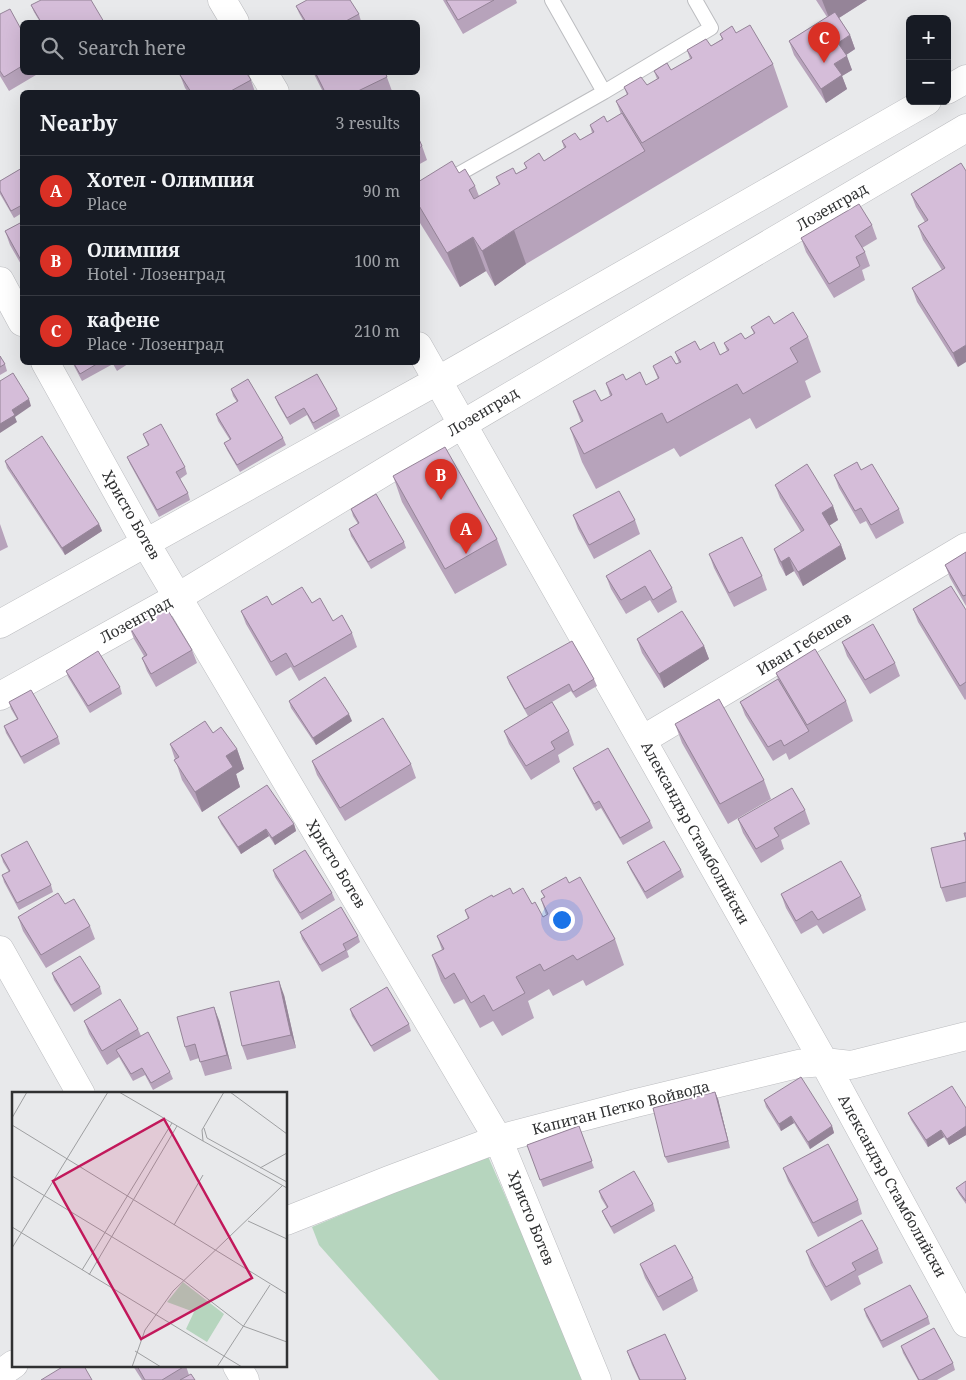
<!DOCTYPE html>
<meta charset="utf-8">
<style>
body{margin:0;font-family:"Noto Serif",serif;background:#20242c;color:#f1f3f6}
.controls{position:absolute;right:15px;top:15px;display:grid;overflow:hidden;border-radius:8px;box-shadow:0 5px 20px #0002}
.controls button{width:45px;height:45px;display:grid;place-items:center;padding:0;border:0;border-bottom:1px solid #363941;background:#171b24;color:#f1f3f6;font:25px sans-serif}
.you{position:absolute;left:561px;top:919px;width:18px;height:18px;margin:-12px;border:4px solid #fff;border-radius:50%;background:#1a73e8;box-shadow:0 0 0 8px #1a73e833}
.badge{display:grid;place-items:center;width:32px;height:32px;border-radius:50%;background:#d93025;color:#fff;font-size:16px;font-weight:700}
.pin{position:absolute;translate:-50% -41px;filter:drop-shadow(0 1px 2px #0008)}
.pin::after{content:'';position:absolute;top:26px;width:18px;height:15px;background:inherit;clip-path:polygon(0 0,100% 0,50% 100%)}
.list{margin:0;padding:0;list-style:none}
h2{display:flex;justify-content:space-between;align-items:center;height:65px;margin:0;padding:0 20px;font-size:21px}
h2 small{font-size:16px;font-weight:400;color:#9ea1a6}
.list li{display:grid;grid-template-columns:32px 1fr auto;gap:15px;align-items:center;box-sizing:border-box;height:70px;padding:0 20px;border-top:1px solid #363941}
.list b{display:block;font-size:19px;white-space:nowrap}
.list p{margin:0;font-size:16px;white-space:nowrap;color:#9ea1a6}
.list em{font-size:16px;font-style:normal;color:#9ea1a6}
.icon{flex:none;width:28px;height:28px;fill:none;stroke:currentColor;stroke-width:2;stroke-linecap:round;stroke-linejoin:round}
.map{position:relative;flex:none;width:966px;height:1380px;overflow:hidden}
.search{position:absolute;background:#171b24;box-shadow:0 5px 20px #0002;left:20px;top:20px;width:400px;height:55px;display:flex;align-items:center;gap:12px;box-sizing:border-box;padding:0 18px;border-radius:8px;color:#9ea1a6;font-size:19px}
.panel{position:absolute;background:#171b24;box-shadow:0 5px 20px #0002;left:20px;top:90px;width:400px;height:275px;border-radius:8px}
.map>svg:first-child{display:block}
.green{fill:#b6d5be}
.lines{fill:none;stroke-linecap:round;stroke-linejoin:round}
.service-casing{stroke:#bcbdc0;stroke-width:16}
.minor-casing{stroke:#bcbdc0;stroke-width:29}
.service{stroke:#fff;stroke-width:14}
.minor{stroke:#fff;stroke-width:28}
.wall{fill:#b7a3bb}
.shaded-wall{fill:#958498}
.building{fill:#d5bdd9;stroke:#958498}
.labels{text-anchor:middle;stroke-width:4;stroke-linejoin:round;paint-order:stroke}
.street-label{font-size:15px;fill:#303132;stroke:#fff}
.inset-road{fill:none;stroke:#9e9fa1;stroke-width:1}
.view{fill:#c2185b;fill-opacity:0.15;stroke:#c2185b;stroke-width:2.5}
.inset-edge{fill:none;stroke:#303132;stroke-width:2.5}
</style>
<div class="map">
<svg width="966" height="1380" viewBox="0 0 966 1380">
<rect width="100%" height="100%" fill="#e8e9eb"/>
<path class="green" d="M487 1154 586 1380H439L319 1245 312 1227Z"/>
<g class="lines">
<defs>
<path id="service" d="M552 0 604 92
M418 197 604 92 711 28 695 0"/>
<path id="minor" d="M222 0 235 22
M263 72 275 92
M947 90 966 79
M0 281 22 322
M418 346 642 740 824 1062 966 1323
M45 362 145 542 498 1139 597 1380
M0 624 437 381 927 101
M0 696 178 597 463 424 966 128
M642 740 966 547
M0 950 81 1094
M286 1221 389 1180 498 1139 636 1103 798 1064 824 1062 851 1065 966 1036
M237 1366 245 1380
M0 1374 14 1364"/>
</defs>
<use href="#service" class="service-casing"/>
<use href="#minor" class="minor-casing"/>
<use href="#service" class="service"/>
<use href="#minor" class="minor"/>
</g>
<path class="wall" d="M443 0H516L517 3 463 34Z
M816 0H867L839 18 850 35 855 49 846 55 852 70 842 76 847 89 826 103 794 55 789 41 827 17Z
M31 5 104 22H40L34 12Z
M296 6 359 14 361 21 359 22H304L299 13Z
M0 14 22 31V72H41L9 91 0 76Z
M736 33 773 64 788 107 526 264 495 286 486 271 460 287 420 223 418 215V182L459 173 475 186 479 196 499 185 496 177 516 174 526 168 524 163 544 161 564 148 562 141 580 140 592 133 590 125 607 122 621 114 616 101 627 95 624 87 647 85 657 79 654 71 671 70 690 59 687 50 711 46 722 39 720 34Z
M313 72H385L392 91 388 92H323Z
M180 75 251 80 255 92H188L185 88Z
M418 137 422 146 427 160 418 165Z
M961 163 958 367 917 302 912 288 942 270 923 240 918 226 925 222 916 207 911 194Z
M22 168V213L14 218 0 194V181Z
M22 222V266L10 245 5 231Z
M872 225 877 239 862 248 865 252 870 266 862 270 865 280 834 298 806 252 801 238Z
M774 324 808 337 821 372 805 381 811 397 756 429 750 418 680 457 674 448 596 489 582 462 570 428 581 422 573 401H601L610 396 606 383 626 380 646 385 658 379 653 366 676 364 679 363 675 352 700 350 720 355 727 351 724 343 745 339 754 334 751 327Z
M0 356 5 364 7 371 0 375Z
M72 362H131L117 371 113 364 82 381Z
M231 389 283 438 286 445 240 472 227 450 224 443 230 440 218 421 216 414 237 402 233 396Z
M275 397 337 409 340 416 315 430 307 415 290 425 278 404Z
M143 434 185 467 187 474 180 479 188 493 190 500 159 517 130 464 127 457 148 446Z
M5 461 99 524 102 531 65 555 7 468Z
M861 470 899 509 904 523 876 539 866 521 860 524 839 488 834 475Z
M393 476 497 539 507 565 455 594 402 502Z
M775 485 833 506 838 520 829 526 841 545 846 559 803 586 794 571 786 576 779 563 774 549 801 532 780 498Z
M351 509 404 542 406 548 371 569 351 536 349 529 358 524 353 516Z
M573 515 635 520 640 534 594 559 578 529Z
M0 524 8 547 0 551Z
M966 552V606L950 578 945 565Z
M709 554 762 576 767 590 734 607 714 568Z
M606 576 672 588 677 602 658 613 650 600 626 614 611 589Z
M312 603 333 621 352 633 357 647 299 681 291 667 276 676 246 624 241 611 272 605Z
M913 609 966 610V699L965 700 918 622Z
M129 626 192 650 197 663 156 687 147 671 142 658 144 656 134 639Z
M637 639 704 646 709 659 664 688 642 653Z
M842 642 895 663 900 676 870 694 847 656Z
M66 671 120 687 122 694 90 713 68 677Z
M776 673 846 701 853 721 789 760 786 753 773 761 745 715 740 702 778 679Z
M507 677 594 679 597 686 576 698 571 691 528 716 510 684Z
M289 701 352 721 316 745 291 708Z
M9 702 58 737 60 744 24 764 6 733 4 726 17 719 11 709Z
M675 724 764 780 771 799 728 824 682 743Z
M504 731H569L574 745 558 755 560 762 531 780 509 744Z
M213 733 237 749 244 769 236 774 240 787 202 812 182 780 170 744Z
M312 761 411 764 416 778 345 821 317 775Z
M573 768 650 821 653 828 623 845 601 808 596 811 576 775Z
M805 810 810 824 781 840 784 849 761 863 743 833 738 819Z
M218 817 294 824 296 831 275 845 269 836 241 854 221 824Z
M966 833V897L946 902 941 888 966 840Z
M1 855 51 885 53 892 19 910 4 882 2 875 9 872 3 862Z
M627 862 681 870 684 877 647 899 630 869Z
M273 870 332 893 335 900 302 920 275 877Z
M569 883 615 939 624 965 586 986 583 980 553 996 549 989 528 1001 534 1018 502 1036 493 1021 480 1028 464 999 454 1004 441 981 432 955 442 950 437 936 468 919 465 910 493 897 513 894 532 904 543 917 546 915 541 899 544 897 541 891Z
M781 894 861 896 866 910 823 934 817 925 801 934 786 908Z
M65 904 90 926 95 939 46 968 23 931 18 917Z
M300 932 358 936 360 942 347 951 349 957 322 972 302 939Z
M52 973 100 987 102 994 74 1012 54 980Z
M284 995 296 1048 247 1060 242 1046Z
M350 1009 409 1024 411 1031 374 1052 352 1016Z
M219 1020 232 1069 205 1076 199 1058 190 1061 185 1047Z
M84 1021 138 1029 141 1036 170 1072 173 1079 153 1090 145 1075 133 1081 119 1057 107 1065 89 1034Z
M715 1092 718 1099 730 1148 668 1163 665 1157Z
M764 1100 832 1126 834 1133 810 1149 794 1123 781 1131 766 1107Z
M966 1108V1135L949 1145 944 1137 928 1147 911 1120 908 1113Z
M579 1126 594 1168 543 1187 527 1145Z
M783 1168 858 1200 862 1214 818 1237 788 1181Z
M966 1181V1204L959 1194 956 1188Z
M599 1191 653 1204 655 1211 614 1234 605 1218 602 1211 607 1208 601 1198Z
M878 1249 883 1263 858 1276 861 1284 831 1301 811 1265 806 1251Z
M640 1264 693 1278 698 1291 663 1311 645 1278Z
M864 1309 928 1317 930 1324 883 1348 866 1316Z
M665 1334 686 1380H639L632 1365 627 1351Z
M901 1346 953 1363 955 1370 937 1380H918L903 1353Z
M133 1366H186L189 1375 195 1380H142Z"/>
<path class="shaded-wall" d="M822 0H867L831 23Z
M850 35 855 49 843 57 838 43Z
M847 56 852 70 842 76 847 89 826 103 821 89 834 64Z
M514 230 526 264 495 286 482 251Z
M473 237 486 271 460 287 447 253Z
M966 345V362L958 367 953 353Z
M29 399 31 406 15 417 17 422 0 433V424L12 410Z
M833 506 838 520 827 527 822 513Z
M99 524 102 531 65 555 62 548Z
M841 545 846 559 803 586 798 572Z
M789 557 794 571 786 576 781 562Z
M704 646 709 659 664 688 659 674Z
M349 714 352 721 316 745 313 738Z
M237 749 244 769 236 774 240 787 202 812 195 792 226 756Z
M294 824 296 831 275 845 272 838Z
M266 829 269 836 241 854 238 847Z
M279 981 284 995 296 1048 291 1035Z
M214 1007 219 1020 232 1069 227 1055Z
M715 1092 718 1099 730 1148 728 1141Z
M791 1116 794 1123 781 1131 779 1124Z
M832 1126 834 1133 810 1149 808 1142Z
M966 1126V1135L949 1145 947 1139Z
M941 1130 944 1137 928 1147 926 1140Z"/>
<path class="building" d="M41 0H91L104 22H41L31 5Z
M307 0H350L359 14 344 22H306L296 6Z
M446 0H494L458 20Z
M10 9 22 31V66L4 77 0 71V14Z
M835 12 850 35 838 43 847 56 834 64 842 75 821 89 789 41Z
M750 25 773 64 642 143 616 101 628 94 624 87 641 77 647 85 659 78 654 71 667 63 671 70 692 58 687 50 706 39 711 46 723 39 720 34 732 26 736 33Z
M184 72H246L251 80 229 92H191L180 75Z
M315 72H385L387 77 356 92H325Z
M622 113 645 151 514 230 482 251 473 237 447 253 418 204V182L452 161 459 173 465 169 475 186 469 190 474 199 500 184 496 177 513 168 516 174 527 168 524 163 539 153 544 161 566 147 562 141 575 133 580 140 594 132 590 125 604 116 607 122Z
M418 137 422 146 418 149Z
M961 163 966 171V345L953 353 912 288 945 268 918 226 928 220 911 194Z
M22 168V205L11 211 0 191V181Z
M859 204 872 225 855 236 865 252 856 257 860 266 829 284 801 238Z
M22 222V262L5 231Z
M793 312 808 337 790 348 798 362 743 394 737 384 667 423 662 413 584 454 570 428 583 421 573 401 595 390 601 401 607 398 612 395 606 383 623 374 626 380 640 372 646 385 659 378 653 366 671 356 676 364 681 362 675 352 695 341 700 350 714 342 720 355 729 350 724 343 741 333 745 339 755 333 751 327 769 316 774 324Z
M0 356 5 364 0 367Z
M73 362H100L80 374Z
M13 373 29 399 12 410 15 415 0 424V381Z
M317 374 337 409 313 423 304 408 287 418 275 397Z
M248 379 283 438 237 465 224 443 231 439 216 414 238 401 231 389Z
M161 424 185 467 176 472 188 493 157 510 127 457 149 445 143 434Z
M42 436 99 524 62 548 5 461Z
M445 447 497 539 445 569 393 476Z
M857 462 861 470 872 464 899 509 871 525 861 508 855 511 834 475Z
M807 464 833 506 822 513 841 545 798 572 789 557 781 562 774 549 804 530 775 485Z
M619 491 635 520 589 545 573 515Z
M376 494 404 542 368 562 349 529 359 523 351 509Z
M742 537 762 576 729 593 709 554Z
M650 550 672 588 653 600 645 586 621 600 606 576Z
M966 552V595L963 596 945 565Z
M951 586 966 610V682L960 686 913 609Z
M302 587 312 603 320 598 333 621 342 615 352 633 294 667 286 653 271 662 241 611 267 596 272 605Z
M164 604 192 650 151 674 142 658 147 655 129 626Z
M682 611 704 646 659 674 637 639Z
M873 624 895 663 865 680 842 642Z
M572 641 594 679 573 692 569 684 525 709 507 677Z
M815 649 846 701 807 725 776 673Z
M98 651 120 687 88 706 66 671Z
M325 677 349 714 313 738 289 701Z
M778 679 809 731 784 746 781 740 768 747 740 702Z
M31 690 58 737 21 757 4 726 18 719 9 702Z
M719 699 764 780 720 804 675 724Z
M552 702 569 731 551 742 555 749 526 766 504 731Z
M383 718 411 764 340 808 312 761Z
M205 721 213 733 221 727 237 749 226 756 233 767 195 792 174 760 179 757 170 744Z
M608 748 650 821 620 838 599 801 594 804 573 768Z
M267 785 294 824 272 838 266 829 238 847 218 817Z
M792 788 805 810 774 828 779 836 756 849 738 819Z
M964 833H966V882L941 888 931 848 966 840Z
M27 841 51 885 17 903 2 875 10 871 1 855Z
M664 841 681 870 645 892 627 862Z
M305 850 332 893 300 913 273 870Z
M841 861 861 896 818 920 812 911 796 921 781 894Z
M566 877 569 883 580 877 615 939 577 960 573 955 544 971 540 964 516 977 525 993 493 1011 484 995 471 1003 454 973 445 979 432 955 444 949 437 936 469 918 465 910 490 896 492 895 493 897 510 888 513 894 523 888 532 904 535 902 543 917 548 914 541 899 545 897 541 891Z
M58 893 65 904 74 899 90 926 41 955 18 917Z
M341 907 358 936 343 944 346 950 320 965 300 932Z
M80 956 100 987 71 1005 52 973Z
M279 981 291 1035 242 1046 230 992Z
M387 987 409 1024 371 1046 350 1009Z
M120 999 138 1029 102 1051 84 1021Z
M214 1007 227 1055 200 1062 195 1044 185 1047 177 1017Z
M148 1032 170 1072 151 1083 142 1068 131 1074 116 1050Z
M801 1077 832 1126 808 1142 791 1116 779 1124 764 1100Z
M952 1086 966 1108V1126L947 1139 941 1130 926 1140 908 1113Z
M715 1092 728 1141 665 1157 653 1108Z
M579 1126 592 1161 540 1180 527 1145Z
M828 1144 858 1200 813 1223 783 1168Z
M634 1171 653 1204 611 1227 602 1211 608 1207 599 1191Z
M966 1181V1201L956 1188Z
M862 1220 878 1249 852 1263 856 1270 826 1287 806 1251Z
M675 1245 693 1278 658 1297 640 1264Z
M910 1285 928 1317 881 1341 864 1309Z
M934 1328 953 1363 922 1380H919L901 1346Z
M665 1334 686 1379 683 1380H640L627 1351Z
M64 1366H84L92 1380H41Z
M137 1366H185L162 1380H145Z
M191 1374 195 1380H180Z"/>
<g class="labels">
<g class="street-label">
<text transform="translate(832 207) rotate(-30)" y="5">Лозенград</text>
<text transform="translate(483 412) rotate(-31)" y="5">Лозенград</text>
<text transform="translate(131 515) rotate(60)" y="5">Христо Ботев</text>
<text transform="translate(136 620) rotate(-29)" y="5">Лозенград</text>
<text transform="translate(804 644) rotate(-31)" y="5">Иван Гебешев</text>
<text transform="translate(695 833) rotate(61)" y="5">Александър Стамболийски</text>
<text transform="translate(336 864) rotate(59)" y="5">Христо Ботев</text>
<text transform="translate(621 1108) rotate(-14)" y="5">Капитан Петко Войвода</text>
<text transform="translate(892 1186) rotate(61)" y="5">Александър Стамболийски</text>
<text transform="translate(531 1218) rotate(68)" y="5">Христо Ботев</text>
</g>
</g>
<g transform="translate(12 1092)">
<rect width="275" height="275" fill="#e8e9eb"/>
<path d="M171 190 212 222 195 250 174 237 182 220 155 210Z" fill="#b6d5be"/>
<path class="inset-road" d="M107 0 191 49M212 0 190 38 191 49 275 96M218 0 275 42M0 26 15 0M0 33 275 202M192 36 195 46 275 90M248 76 275 61M0 84 171 188 231 234 275 250M236 129 275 147M162 133 191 83M0 135 230 275M0 156 96 0M70 178 160 31M77 183 165 34M123 259 149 275M120 275 133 238 161 199 270 94M205 275 258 193"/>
<path class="view" d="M152 27 240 186 129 247 41 89Z"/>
<rect width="275" height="275" class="inset-edge"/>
</g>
</svg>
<div class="controls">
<button>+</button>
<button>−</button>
</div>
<div class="you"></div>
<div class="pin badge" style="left:466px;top:554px">A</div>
<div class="pin badge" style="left:441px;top:500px">B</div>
<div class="pin badge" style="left:824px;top:63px">C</div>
<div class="search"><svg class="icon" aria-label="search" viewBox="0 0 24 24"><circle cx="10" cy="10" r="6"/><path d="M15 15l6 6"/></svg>Search here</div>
<section class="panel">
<h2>Nearby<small>3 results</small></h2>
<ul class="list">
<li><span class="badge">A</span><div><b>Хотел - Олимпия</b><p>Place</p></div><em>90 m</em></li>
<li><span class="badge">B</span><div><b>Олимпия</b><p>Hotel · Лозенград</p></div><em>100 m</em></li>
<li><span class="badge">C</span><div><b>кафене</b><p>Place · Лозенград</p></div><em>210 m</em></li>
</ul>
</section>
</div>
